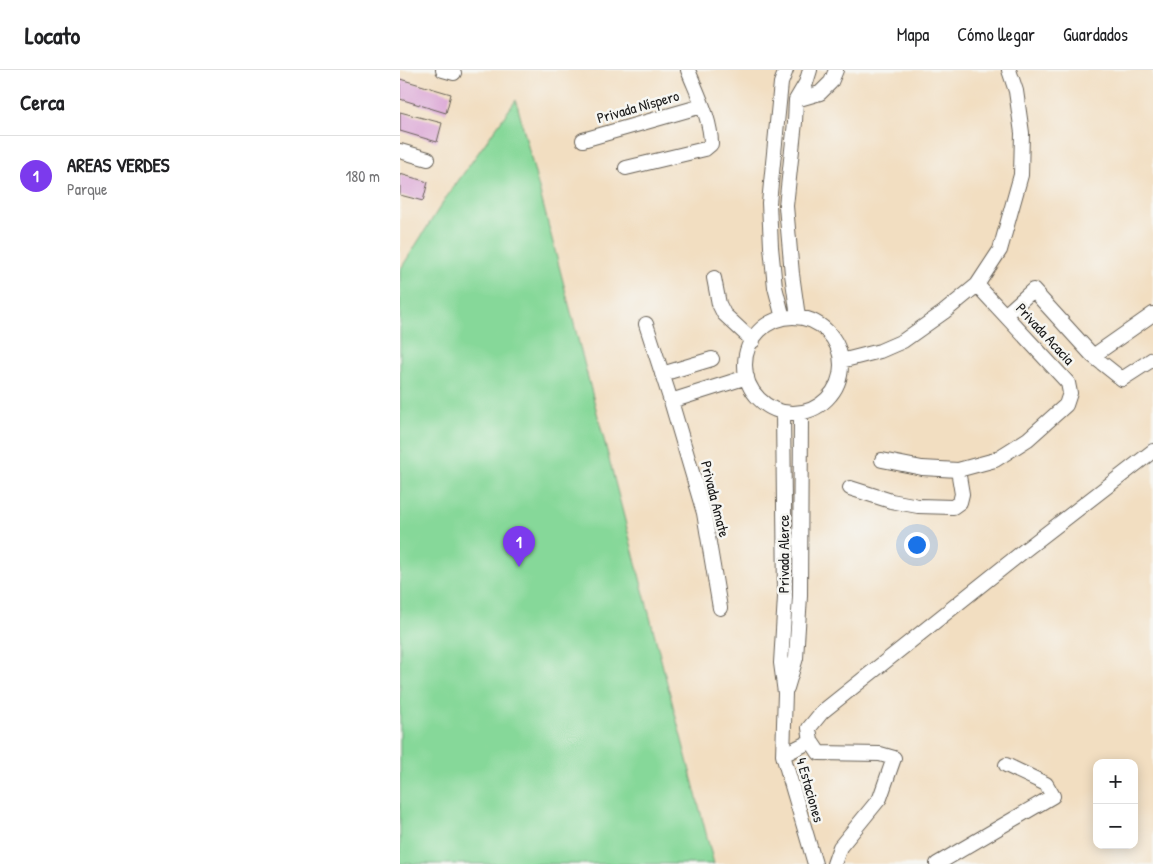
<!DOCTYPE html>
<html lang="es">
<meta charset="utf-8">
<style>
body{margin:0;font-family:"Patrick Hand",sans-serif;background:#f6f6f6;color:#202124}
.controls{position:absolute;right:15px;bottom:15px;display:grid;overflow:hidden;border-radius:10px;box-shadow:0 2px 12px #0003}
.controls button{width:45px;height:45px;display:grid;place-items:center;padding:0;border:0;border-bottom:1px solid #e0e0e0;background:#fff;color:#202124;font:25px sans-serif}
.you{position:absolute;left:516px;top:474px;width:18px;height:18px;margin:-12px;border:4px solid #fff;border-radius:50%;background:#1a73e8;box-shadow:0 0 0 8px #1a73e833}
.badge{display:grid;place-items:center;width:32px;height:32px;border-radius:50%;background:#7c3aed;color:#fff;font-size:16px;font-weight:700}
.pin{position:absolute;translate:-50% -41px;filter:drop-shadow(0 1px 2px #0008)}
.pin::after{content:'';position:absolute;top:26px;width:18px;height:15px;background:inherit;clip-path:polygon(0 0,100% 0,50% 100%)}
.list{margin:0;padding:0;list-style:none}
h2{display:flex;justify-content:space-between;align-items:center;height:65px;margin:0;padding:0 20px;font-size:21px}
h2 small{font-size:16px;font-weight:400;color:#757577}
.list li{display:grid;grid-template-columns:32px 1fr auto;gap:15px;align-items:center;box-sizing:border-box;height:80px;padding:0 20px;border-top:1px solid #e0e0e0}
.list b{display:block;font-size:19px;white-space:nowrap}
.list p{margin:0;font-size:16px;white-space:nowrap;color:#757577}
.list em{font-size:16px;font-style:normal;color:#757577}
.map{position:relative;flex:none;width:753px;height:794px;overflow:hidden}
header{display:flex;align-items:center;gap:30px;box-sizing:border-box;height:70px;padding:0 25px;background:#fff;border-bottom:1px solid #e0e0e0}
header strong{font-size:24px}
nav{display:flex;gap:28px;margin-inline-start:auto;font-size:18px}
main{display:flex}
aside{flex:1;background:#fff}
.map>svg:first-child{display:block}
.green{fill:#86d899;stroke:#517a5a}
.building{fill:#dca7d6}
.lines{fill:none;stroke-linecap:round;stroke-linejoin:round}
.minor-casing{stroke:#676056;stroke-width:16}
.minor{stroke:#fff;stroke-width:14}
.labels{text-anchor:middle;stroke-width:5;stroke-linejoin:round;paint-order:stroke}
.street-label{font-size:15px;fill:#1c1c1c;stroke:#f6f6f2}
</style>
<header>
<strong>Locato</strong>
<nav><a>Mapa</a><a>Cómo llegar</a><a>Guardados</a></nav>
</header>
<main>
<aside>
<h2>Cerca<small></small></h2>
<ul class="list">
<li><span class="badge">1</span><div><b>AREAS VERDES</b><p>Parque</p></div><em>180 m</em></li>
</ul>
</aside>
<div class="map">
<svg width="753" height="794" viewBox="0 0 753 794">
<rect width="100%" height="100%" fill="#f6f6f2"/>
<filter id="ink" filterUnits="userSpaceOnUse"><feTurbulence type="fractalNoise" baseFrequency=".02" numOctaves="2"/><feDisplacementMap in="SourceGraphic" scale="10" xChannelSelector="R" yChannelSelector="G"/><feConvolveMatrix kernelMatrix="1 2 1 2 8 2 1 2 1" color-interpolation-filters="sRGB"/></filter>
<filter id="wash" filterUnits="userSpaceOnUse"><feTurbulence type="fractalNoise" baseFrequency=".0096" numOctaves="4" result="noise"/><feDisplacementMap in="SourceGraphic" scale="20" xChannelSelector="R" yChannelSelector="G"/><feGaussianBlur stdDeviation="1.12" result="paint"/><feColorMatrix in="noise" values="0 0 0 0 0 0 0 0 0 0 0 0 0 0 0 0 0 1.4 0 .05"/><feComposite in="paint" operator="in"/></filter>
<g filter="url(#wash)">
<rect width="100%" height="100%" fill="#f2dec1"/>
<path class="green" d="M116 30 314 794H0V200L43 132Z"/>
<g id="blocks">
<path class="building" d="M0 9 51 24 46 43 0 29Z
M0 42 42 53 37 72 0 61Z
M0 104 28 112 23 131 0 125Z"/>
</g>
</g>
<g filter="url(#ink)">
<use href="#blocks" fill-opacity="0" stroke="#676056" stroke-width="1"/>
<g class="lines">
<defs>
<path id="minor" d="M43 0 54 3
M396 30 420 23 431 12 436 0
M183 70 302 36
M0 81 28 89
M226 98 305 79 311 74C311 49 297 23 288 0
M314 208 319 234 324 244 353 271
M605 245 633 220 693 286 722 309 753 289
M398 247 392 204 386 136 395 52 396 30 406 13 410 0
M345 295a48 48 0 1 1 96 0a48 48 0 1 1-96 0Z
M383 248 375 217 371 177 369 133 381 13 386 0
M246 254 271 331 304 443 320 538
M693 286 753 244
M441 291 480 281 503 271 544 242 577 215 600 180 621 105 622 63 616 21 609 0
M262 304 312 289
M271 331 347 307
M383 342 385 527 381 593 385 623 383 685 415 794
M482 390 522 398 558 400 595 390 628 369 666 335 670 323 668 313 577 215
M450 418 491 431 518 436 553 437 560 432 562 424 558 400
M387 618 396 588 400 526 401 343
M383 685 411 671
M434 794 440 777 480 728 494 688 480 684 419 683 411 671 409 658 422 642 625 480 753 381
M537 794 653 726 646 714 606 695"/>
</defs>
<use href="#minor" class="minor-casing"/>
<use href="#minor" class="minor"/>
</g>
</g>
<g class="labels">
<g class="street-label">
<text transform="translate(238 37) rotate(-16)" y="5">Privada Níspero</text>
<text transform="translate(645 264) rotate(47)" y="5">Privada Acacia</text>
<text transform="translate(315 429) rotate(76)" y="5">Privada Amate</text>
<text transform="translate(384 484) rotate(-90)" y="5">Privada Alerce</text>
<text transform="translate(410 720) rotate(74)" y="5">4 Estaciones</text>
</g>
</g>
</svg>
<div class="controls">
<button>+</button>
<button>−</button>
</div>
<div class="you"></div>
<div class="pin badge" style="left:119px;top:497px">1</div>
</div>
</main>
